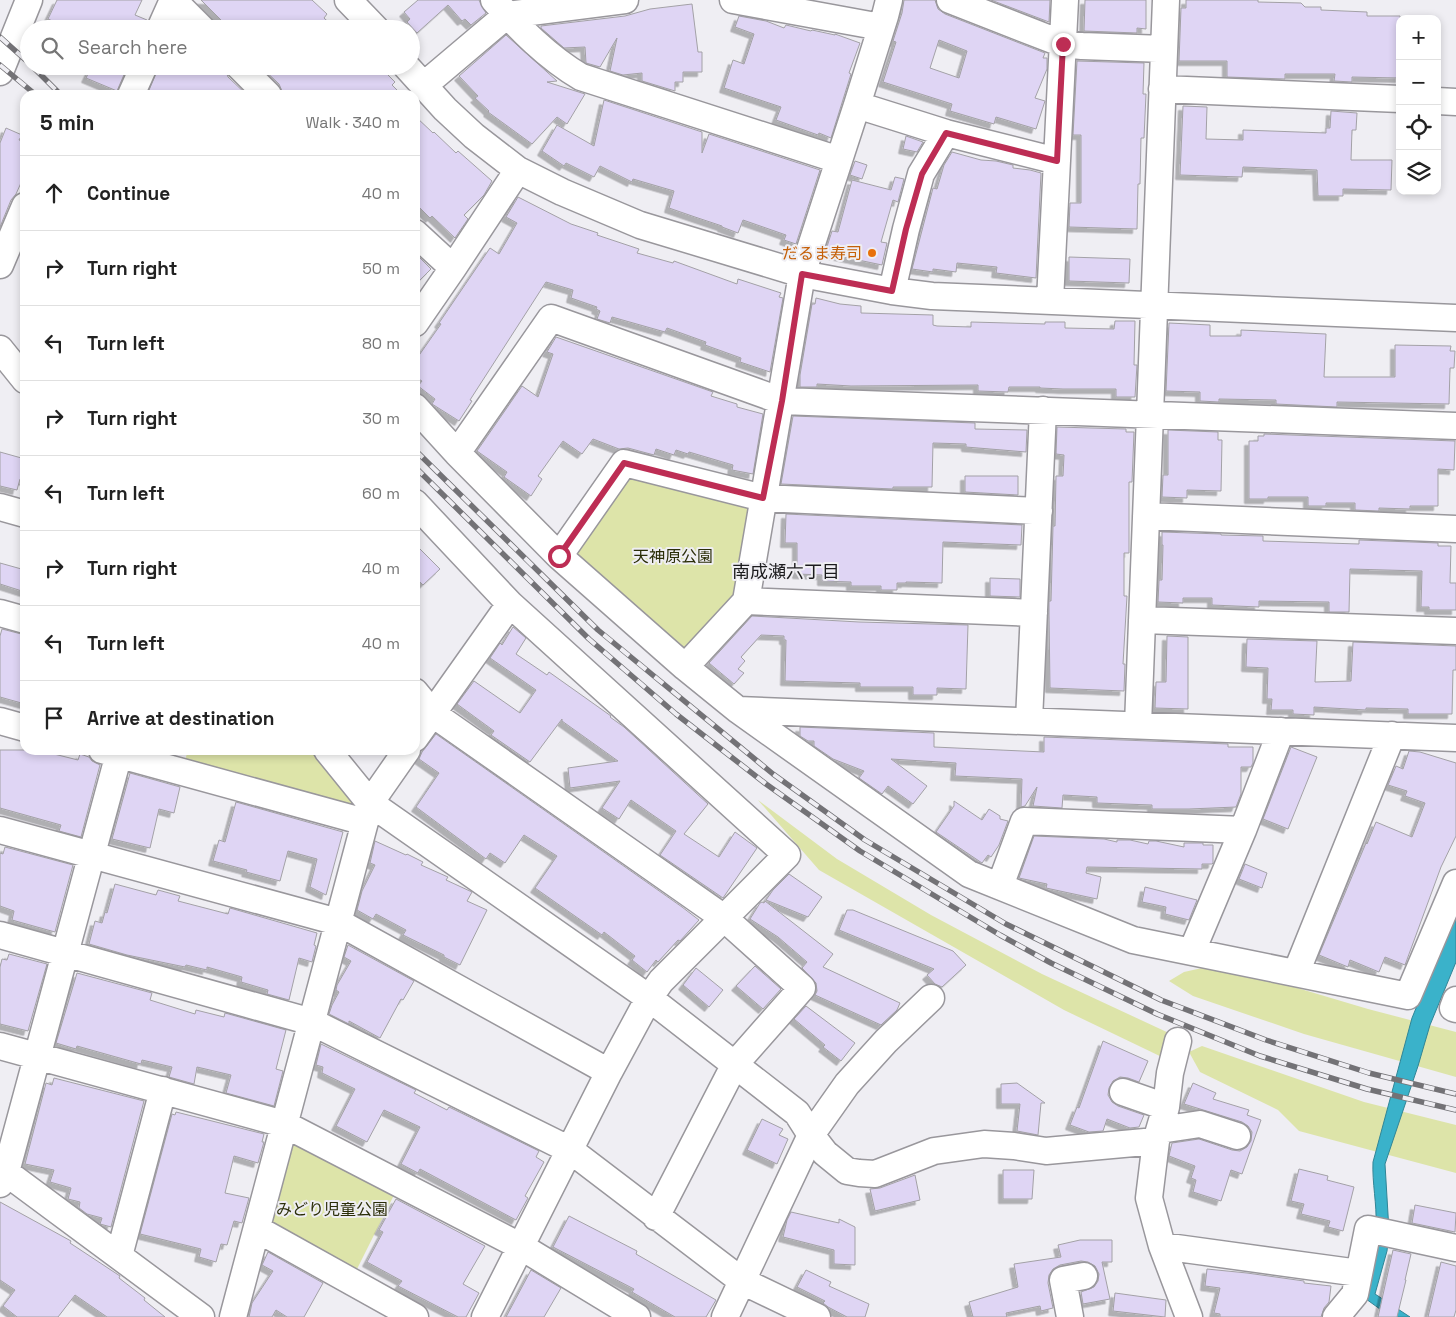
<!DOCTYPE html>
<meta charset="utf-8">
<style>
body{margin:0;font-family:"Space Grotesk","Noto Sans JP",sans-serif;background:#f6f6f6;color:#222}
.controls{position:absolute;right:15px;top:15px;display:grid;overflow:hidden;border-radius:10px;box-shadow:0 2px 8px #0003}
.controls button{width:45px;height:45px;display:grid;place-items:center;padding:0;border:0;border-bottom:1px solid #e0e0e0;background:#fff;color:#222;font:25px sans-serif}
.stop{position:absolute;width:15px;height:15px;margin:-11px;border:4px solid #bd2d54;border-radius:50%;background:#fff}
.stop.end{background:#bd2d54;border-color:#fff;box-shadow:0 1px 5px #0008}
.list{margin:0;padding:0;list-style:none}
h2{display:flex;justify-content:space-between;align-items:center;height:65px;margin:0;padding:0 20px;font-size:21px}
h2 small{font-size:16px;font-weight:400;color:#767676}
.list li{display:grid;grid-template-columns:32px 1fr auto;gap:15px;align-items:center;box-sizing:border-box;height:75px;padding:0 20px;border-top:1px solid #e0e0e0}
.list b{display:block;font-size:19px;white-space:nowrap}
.list em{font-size:16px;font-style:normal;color:#767676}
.icon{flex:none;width:28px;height:28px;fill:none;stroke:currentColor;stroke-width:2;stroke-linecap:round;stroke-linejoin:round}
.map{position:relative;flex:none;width:1456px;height:1317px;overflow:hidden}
.search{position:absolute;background:#fff;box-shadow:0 2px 8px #0003;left:20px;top:20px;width:400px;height:55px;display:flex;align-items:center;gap:12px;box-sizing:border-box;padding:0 18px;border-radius:28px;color:#767676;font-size:19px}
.panel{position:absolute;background:#fff;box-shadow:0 2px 8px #0003;left:20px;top:90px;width:400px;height:665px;border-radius:15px}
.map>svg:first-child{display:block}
.green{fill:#dde4a9}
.water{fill:#3ab2ca;stroke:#318596}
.building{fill:#dfd5f4;stroke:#a3a1a6;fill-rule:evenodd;filter:url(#shadow)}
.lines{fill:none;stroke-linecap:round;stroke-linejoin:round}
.minor-casing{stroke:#99979c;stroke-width:29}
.minor{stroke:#fff;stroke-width:26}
.rail-casing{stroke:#737276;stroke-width:5.5}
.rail{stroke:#efeef3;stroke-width:4;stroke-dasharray:11;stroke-linecap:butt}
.route{stroke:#bd2d54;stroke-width:6}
.food-dot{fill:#e8710a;stroke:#efeef3;stroke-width:2}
.labels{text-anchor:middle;stroke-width:4;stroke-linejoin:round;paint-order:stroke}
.food-label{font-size:16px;fill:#c56008;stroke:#efeef3;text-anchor:end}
.park-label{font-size:16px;fill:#2b2e08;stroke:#efeef3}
.neighbourhood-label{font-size:18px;fill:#1c1c1e;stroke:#efeef3}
</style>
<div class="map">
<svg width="1456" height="1317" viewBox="0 0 1456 1317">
<defs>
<filter id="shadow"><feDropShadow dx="-4.5" dy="4.5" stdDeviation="0" flood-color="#0004"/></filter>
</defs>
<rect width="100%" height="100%" fill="#efeef3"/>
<path class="green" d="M628 473 743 502 752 512 735 599 682 654 573 559Z
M188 750H311L355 803 351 810 184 764Z
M758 800 837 859 931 915 1042 974 1171 1034 1166 1059 1064 1010 819 870Z
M1202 968 1294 987 1368 1009 1456 1032V1077L1304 1034 1193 996 1169 981 1184 972Z
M1202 1046 1364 1102 1456 1125V1173L1299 1131 1278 1110 1200 1072 1189 1052Z
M299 1141 395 1193 355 1273 274 1229 268 1215 286 1147Z"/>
<path class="water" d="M1456 910V962L1430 1025 1418 1066 1385 1164 1389 1231 1387 1251 1375 1294 1410 1317H1391L1366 1299C1369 1275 1376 1249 1376 1225 1377 1204 1372 1183 1373 1162L1412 1018Z"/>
<path class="building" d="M57 0H142L135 15 147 20 145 29H70L48 19Z
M201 0H312L327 14 324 18 336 29H230Z
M418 0H479L486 13 471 25 465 19 462 21 448 5 417 33 407 22 410 19 404 12Z
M904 0H935L938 9 945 14 1045 53 1043 58H1047V69L1035 98 1045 101 1036 129 996 117 994 124 950 111 952 104 883 82 896 42 893 41 902 13ZM939 40 967 51 959 78 930 68Z
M991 0H1050L1049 22Z
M1085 0H1146V29L1137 28V33L1084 31Z
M1186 0H1258V2L1301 3 1305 7H1321V10L1367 12V16H1400V78L1352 77V82L1334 81 1335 74H1285V79L1227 77V61H1179L1181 8H1186Z
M692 4 698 52H702V72H683V82H675V91L642 81V73L623 75 610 71 617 38 600 67 586 63 585 47 564 48 541 28V26L625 16 650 9Z
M739 16 766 21 784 28 786 25 811 31 812 30 835 35V34L860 43 849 73 851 74 831 138 819 133 818 135 776 120 781 107 724 88 733 60 744 64 754 34 735 27Z
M506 35 557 81 547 82 585 94 567 124 557 117 532 144 488 112 489 111 475 98 478 96 459 76Z
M1077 61 1144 63 1143 94H1146L1144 138H1141L1140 184H1138L1137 229 1069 227 1070 203H1081V135H1073Z
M92 66H118L126 70 117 91 86 78Z
M159 66H179L186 72 191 66H224L228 77 247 95H147Z
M260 66H379L395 82 392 85 402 95H283L282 91 279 84Z
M604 100 702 132V153L709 134 820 170 796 244 784 240 786 235 743 220 738 233 722 227V226L695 217 669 208 674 191 633 179 632 182 600 166 594 177 566 163 564 166 542 151 557 125 594 146Z
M1183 106 1207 107 1206 139 1243 140V130L1326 133V128H1330L1331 111 1357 113 1356 130H1352L1351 160H1392L1391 190 1343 189V196H1318L1317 170 1243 167 1242 177 1180 175Z
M415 116 433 133 434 132 456 153 458 151 492 181 484 195 464 215 468 219 455 238 432 216 430 218 415 203Z
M6 128 22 135 19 140 25 142V174L16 194 11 200 0 227V143Z
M906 136 923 142 917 152 903 149Z
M952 152 981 160 996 161 1013 165V168L1030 170 1041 173 1036 278 996 273 997 267 957 263 956 272 933 269V272L912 269 933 188 937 189 944 165Z
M855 161 867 165 862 179 850 175Z
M895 177 904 179 898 202 893 200 881 242 887 243 882 265 825 253 832 231 838 232 852 180 891 190Z
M518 197 571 224 598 233 597 235 639 249 637 253 673 263 674 261 737 284 738 279 781 293 779 297 783 298 770 372 740 362 741 358 705 345 706 342 667 328 665 332 612 317 610 323 597 319 600 311 596 309 597 307 571 298 573 290 546 282 470 400 472 401 459 421 432 404 435 399 418 386 422 381 415 377V361L441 324 439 323 490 248 499 254 517 223 506 217Z
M415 253 431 269 415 285Z
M1069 257 1130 259 1129 283 1069 281Z
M816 298 840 304 861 306V313L933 315V325L937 326 971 327V322L1045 324V322H1065V328L1114 329 1115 321H1135L1134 365H1137L1135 397H1116V389H1063L1040 388V387H1009L1008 392 978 391V385L851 386 817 384V387H800V375L812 304H815Z
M1169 323 1210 325V336H1241V330L1326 334 1324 377H1395V345L1451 346 1450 351H1455L1454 368H1450L1449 404 1337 402V407L1276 404V400L1219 399V402L1200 401V392L1166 391Z
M556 337 713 392 711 396 737 404V407L763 414 753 474 732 470 733 465 689 452 688 454 676 450 674 455 656 449 654 455 628 448 619 449 593 439 582 454 563 441 538 476 542 479 531 496 504 477 507 472 477 451 522 386 538 397 553 354 547 352Z
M793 416 975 423V429L1027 430 1026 452 966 447V444L933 443 932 487H893V489L781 484Z
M1057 427 1126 429V432H1134L1132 482H1129V553H1124V596H1127L1123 664H1125L1124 691 1050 688 1049 615V601H1051L1053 526H1055L1056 476H1063L1064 455 1056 454Z
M1168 430 1218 432V440H1222L1221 491 1187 490V498L1162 497 1163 475H1168Z
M1264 434 1455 441 1454 470 1438 469V506H1410V509L1379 508V511L1355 510V503H1326V506H1308V497H1268V499H1249V441H1258V436H1264Z
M0 452 25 459V481L20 479 17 490 0 486Z
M965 476H1018V495L965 492Z
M786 514 1022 525 1021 545 943 542 942 583 906 582V583H897V590H881V586H851V582L822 581V575L797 574V543H785Z
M1162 532 1221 534V535L1263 536V541L1359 544V540L1438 543V546H1451L1450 583H1456V610H1429V607H1421L1422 571 1350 569 1349 612H1329V602L1259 601V607L1212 605V598H1183V603L1158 602 1159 580H1162L1163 545H1162Z
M415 544 440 569 423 585 415 577Z
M0 563 25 570V592L0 584Z
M990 578 1020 579V597L990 596Z
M752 616 859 622 968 625 966 689 937 688V695H913V687H860V683L785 681 786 640H784V636L761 635 741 657 745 661 738 669 744 673 734 684 709 663Z
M513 627 526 638 516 654 547 675 549 672 611 716 610 717 624 727 708 804 684 834 719 857 735 832 757 848 723 898 660 855 676 831 631 800 619 819 602 808 620 781 570 788 568 768 618 761 562 721V719L530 762 491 735 494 731 457 704 474 681 520 713 536 690 490 658 500 643 502 645Z
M2 629 25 635V704L0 697V636Z
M1167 636 1188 637V709L1155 708 1156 682H1166Z
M1247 639 1317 641 1315 682 1351 681 1353 642 1456 646V670H1453L1452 714H1408V709L1366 708V710L1314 707V715L1293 714V710H1271L1272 699H1267L1268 668 1246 667Z
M800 727 934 733V747L1044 752V737L1228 744V747H1253V763L1251 767H1241V794L1236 807 1189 809H1152V805L1097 803V797L1063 795 1062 808 1033 806 1037 787 1025 806 1021 807 1022 779 955 776 956 763 891 759 927 786 913 804 888 786 882 794 859 778 864 771 833 759 814 746V741H808L800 736Z
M436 734 682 907 699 920 680 941 678 940 658 962 656 960 647 972 632 960 635 956 604 932 602 935 535 888 557 856 524 835 505 863 490 853 486 859 416 807 439 773 419 759 422 752Z
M1291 747 1317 757 1288 829 1263 819Z
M0 750H38L78 760 80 754 89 757 92 761 100 765 81 837 59 831 61 825 0 808Z
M1409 751 1420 752 1456 763V836L1441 867 1405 965 1385 957 1379 972 1350 960 1348 967 1319 955 1366 843 1367 844 1376 822 1412 837 1425 803 1405 796 1407 791 1388 785 1396 766 1403 769Z
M130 773 180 787 174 813 159 809 150 848 112 839Z
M954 801 982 820 989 809 1000 816V819L1008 821 999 845 991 857 988 855 982 863 936 832 954 806Z
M236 802 343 832 326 895 310 887 317 859 288 851 280 881 246 872 247 870 213 861 219 840 225 842Z
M1034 836 1104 839 1117 842V840H1130L1148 844 1149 841H1156L1184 847V843H1203V845H1213V863L1212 864H1202V869L1087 867 1086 873 1101 877 1097 899 1046 888 1047 884 1019 878Z
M375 841 406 855 407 854 423 862 421 865 448 877 446 880 472 892 467 901 487 910 460 965 444 957V955L403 935 406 930 376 914 373 919 357 910 362 891 375 865 370 863Z
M5 847 73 865 55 932 12 920 14 911 0 906V853L3 854Z
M1245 864 1267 873 1262 888 1239 879Z
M789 874 822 897 808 917 766 900 773 890Z
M115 884 156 895 158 890 180 896 178 901 228 914 230 908 317 933 314 945 316 946 312 962 299 958 289 1000 267 994 268 990 241 982 242 977 207 967V970L186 965 185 967 127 955 89 944 95 921 102 923 105 912 107 913Z
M1145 887 1197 900 1189 920 1165 914 1166 907 1142 902Z
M765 901 833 954 823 967 900 1003 897 1010 881 1025 815 995 817 991 816 983 802 968 807 962 778 937 750 919 760 903 762 902 764 903Z
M847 910H853L953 951 966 965 942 987 935 984 927 975 934 969 839 930Z
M348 945 414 981 403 1000 401 999 380 1038 349 1021V1024L329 1014 332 1005 339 992 336 990 337 985 351 961 344 957Z
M9 954 47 964 28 1031 0 1024V967L2 959 7 960Z
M755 966 781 989 763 1009 736 986Z
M696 968 723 990 709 1007 683 985Z
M77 973 152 993 150 1000 195 1014 196 1010 224 1017 225 1013 286 1030 276 1069 283 1071 274 1106 226 1093 231 1075 197 1067 194 1084 169 1077 172 1067 142 1060 141 1064 77 1046 76 1049 56 1043Z
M806 1006 855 1043 841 1061 823 1047 825 1045 794 1019Z
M1103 1041 1148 1061 1139 1082 1128 1078 1120 1077 1113 1081 1109 1088 1108 1095 1112 1102 1118 1106 1144 1115 1139 1127 1130 1128 1107 1119 1103 1131 1089 1132 1070 1125 1077 1107 1079 1108Z
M321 1044 416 1090 414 1093 447 1110 449 1107 539 1151 536 1157 544 1162 525 1196 528 1198 516 1220 420 1169 418 1173 401 1164 420 1127 384 1110 367 1142 336 1126 355 1089 322 1073 323 1067 316 1065Z
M54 1078 144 1101 111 1227 100 1224 102 1218 87 1214 79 1208 80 1202 68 1199 71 1188 50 1182 54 1170 25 1164 46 1083 52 1085Z
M1017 1083 1045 1103H1041L1038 1135 1017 1131 1020 1104H1001V1084Z
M1193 1083 1216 1093 1213 1099 1249 1110 1247 1115 1261 1120 1242 1174 1231 1170 1221 1201 1193 1192 1196 1180 1191 1178 1195 1166 1169 1156 1172 1143 1199 1139 1232 1150 1240 1151 1247 1147 1251 1141 1252 1132 1248 1126 1242 1122 1184 1104Z
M176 1112 264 1134 262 1142H264L258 1163 234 1156 225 1193 249 1198 242 1223 234 1221 227 1245 221 1244 216 1262 199 1257 201 1249 140 1234 172 1114 175 1115Z
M762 1119 783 1129 779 1135 788 1139 777 1164 747 1150Z
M1299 1169 1328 1176 1327 1180 1354 1187 1343 1231 1328 1227 1330 1221 1301 1214 1304 1204 1291 1201Z
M1003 1170H1034L1032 1199H1003Z
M915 1175 920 1200 875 1211 870 1189 880 1188Z
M396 1199 485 1246 463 1284 479 1293 466 1317H458L398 1286 402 1281 367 1262 383 1232 379 1230Z
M0 1202 71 1241 70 1243 120 1276 119 1278 145 1298 144 1300 165 1317H107L75 1295 58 1317H17L3 1306 15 1290 0 1280Z
M1415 1205 1456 1213 1455 1232 1412 1223Z
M791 1212 839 1223V1219L855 1227V1265L834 1264V1250L783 1237 787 1220Z
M569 1216 637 1251 636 1254 716 1300 706 1317H675L632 1292 634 1289 553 1247Z
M1080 1240H1112V1262H1102L1110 1299 1083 1304 1081 1292 1094 1287 1098 1281 1099 1274 1095 1266 1088 1262 1081 1261 1060 1265 1053 1269 1049 1275 1048 1283 1053 1308 1041 1311 1040 1306 1006 1313 1007 1317H973L969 1302 1018 1287 1014 1264 1061 1257 1058 1245Z
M1393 1250 1411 1254 1405 1280H1406L1397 1317H1378Z
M268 1252 323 1283 304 1317H287L276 1310 272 1317H249L252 1303 273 1271 262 1265Z
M1441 1262 1456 1266V1310L1454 1317H1428Z
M1207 1269 1247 1273 1304 1281V1283L1331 1286 1329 1302 1324 1308 1321 1317H1220V1314L1214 1313 1220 1288 1205 1286Z
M531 1270 561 1288 544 1317H506Z
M806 1270 831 1282 829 1286 869 1304 865 1317H847L828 1307 823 1303 825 1301 797 1287Z
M1115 1293 1166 1300 1165 1317 1113 1311Z"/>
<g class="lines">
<defs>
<path id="minor" d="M173 0 202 29
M348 0 376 29
M494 0C520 29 547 57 581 77L839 160
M733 0 881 27
M950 0 1063 44 1082 46 1164 49
M160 29 173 0
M239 66 268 95
M406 66 445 109 474 136 518 170 562 192 640 225 802 274 892 291 932 296 1456 318
M0 72 29 0
M423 86 507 15 625 0
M1162 89 1400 99
M131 95 144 66
M1437 101 1456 102
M857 105 946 133 1057 161
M415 233 453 268
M0 265 25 206
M892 291 906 229 921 174 946 133
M1050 301 1065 0
M415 323 453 268 518 170
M0 349 25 380
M415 407 457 453 559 556 685 667 738 710 969 874 1133 940 1408 996 1456 883
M457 453 551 318 782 401 1456 426
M415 503 510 604 787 855 661 981 649 998 609 1072 485 1317
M0 507 25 514
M1146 516 1456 529
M559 556 624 463 763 498 1039 511
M746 601 1034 613
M0 613 25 620
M1142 620 1456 631
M685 667 746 601 802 274 857 105 885 16 889 0
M415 692 433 714 724 918 802 988 735 1064 656 1217
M738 710 1456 738
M0 721 25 728
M1029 721 1043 410
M1138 725 1166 0
M415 738 510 604
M102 750 365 822
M327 750 370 803 649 998 797 1113 811 1135 825 1153 847 1171 859 1173 875 1174 934 1151 984 1144 1014 1146 1046 1151 1156 1141
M0 830 338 922 609 1072
M1000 886 1024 821 1243 830
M0 935 312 1022 570 1150 742 1281 817 1317
M1192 951 1243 830 1281 731
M1296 973 1392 735
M1456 1000 1453 1008 1456 1009
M1178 1041 1170 1073 1166 1107 1156 1141 1149 1198 1162 1246 1189 1317
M0 1046 284 1124 520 1246 637 1317
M1123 1092 1166 1107
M1160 1130 1200 1124 1237 1136
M0 1168 201 1317
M0 1184 6 1172 120 750
M257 1229 415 1317
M1162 1246 1359 1273
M119 1256 163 1090
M233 1317 370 803 407 750
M725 1317 811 1135 847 1084 886 1041 931 998
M1070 1317 1063 1280 1084 1276
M1336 1317 1355 1294 1368 1229 1456 1248"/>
</defs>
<use href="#minor" class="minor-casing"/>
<use href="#minor" class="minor"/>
<defs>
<path id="rail" d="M0 37 29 63
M0 65 36 95
M32 66 61 95
M415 450 598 630 773 774 865 840 1006 924 1161 1000 1266 1040 1369 1073 1456 1094
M415 467 589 639 676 714 766 784 860 851 1000 935 1051 963 1157 1014 1260 1056 1367 1089 1456 1110"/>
</defs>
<use href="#rail" class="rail-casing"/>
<use href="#rail" class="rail"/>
</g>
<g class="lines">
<path class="route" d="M559 556 624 463 763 498 782 401 802 274 892 291 906 229 922 174 946 133 1057 161 1063 44"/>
</g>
<circle class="food-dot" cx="872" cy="253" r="5"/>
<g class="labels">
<g class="food-label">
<text x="862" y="259">だるま寿司</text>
</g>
<g class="park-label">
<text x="673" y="562">天神原公園</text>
<text x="332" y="1215">みどり児童公園</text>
</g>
<g class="neighbourhood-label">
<text x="786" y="578">南成瀬六丁目</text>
</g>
</g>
</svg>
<div class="controls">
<button>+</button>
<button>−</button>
<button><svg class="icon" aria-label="locate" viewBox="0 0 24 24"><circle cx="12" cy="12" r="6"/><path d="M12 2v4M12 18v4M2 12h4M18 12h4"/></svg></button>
<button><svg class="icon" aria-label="layers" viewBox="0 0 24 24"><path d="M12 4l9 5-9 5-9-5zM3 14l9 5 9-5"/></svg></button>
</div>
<div class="stop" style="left:559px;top:556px"></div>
<div class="stop end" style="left:1063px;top:44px"></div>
<div class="search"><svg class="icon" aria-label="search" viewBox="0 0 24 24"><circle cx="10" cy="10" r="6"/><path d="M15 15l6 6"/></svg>Search here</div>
<section class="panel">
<h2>5 min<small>Walk · 340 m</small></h2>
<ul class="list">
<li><svg class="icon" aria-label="ahead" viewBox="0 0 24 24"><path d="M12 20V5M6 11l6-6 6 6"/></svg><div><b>Continue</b></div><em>40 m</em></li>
<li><svg class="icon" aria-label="right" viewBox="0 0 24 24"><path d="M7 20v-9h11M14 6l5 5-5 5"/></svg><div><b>Turn right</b></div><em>50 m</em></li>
<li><svg class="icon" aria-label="left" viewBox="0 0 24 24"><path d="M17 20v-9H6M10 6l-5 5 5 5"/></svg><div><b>Turn left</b></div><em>80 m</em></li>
<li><svg class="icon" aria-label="right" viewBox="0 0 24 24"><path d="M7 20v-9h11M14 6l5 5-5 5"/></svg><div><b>Turn right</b></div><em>30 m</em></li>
<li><svg class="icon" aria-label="left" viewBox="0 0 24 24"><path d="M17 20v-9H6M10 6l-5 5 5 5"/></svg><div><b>Turn left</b></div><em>60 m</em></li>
<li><svg class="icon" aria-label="right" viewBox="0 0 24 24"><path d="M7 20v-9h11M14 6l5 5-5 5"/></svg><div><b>Turn right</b></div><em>40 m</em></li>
<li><svg class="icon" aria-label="left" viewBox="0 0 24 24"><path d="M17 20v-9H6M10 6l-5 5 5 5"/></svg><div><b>Turn left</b></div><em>40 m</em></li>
<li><svg class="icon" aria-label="arrive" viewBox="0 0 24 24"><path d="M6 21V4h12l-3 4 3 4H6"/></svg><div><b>Arrive at destination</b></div></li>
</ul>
</section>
</div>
